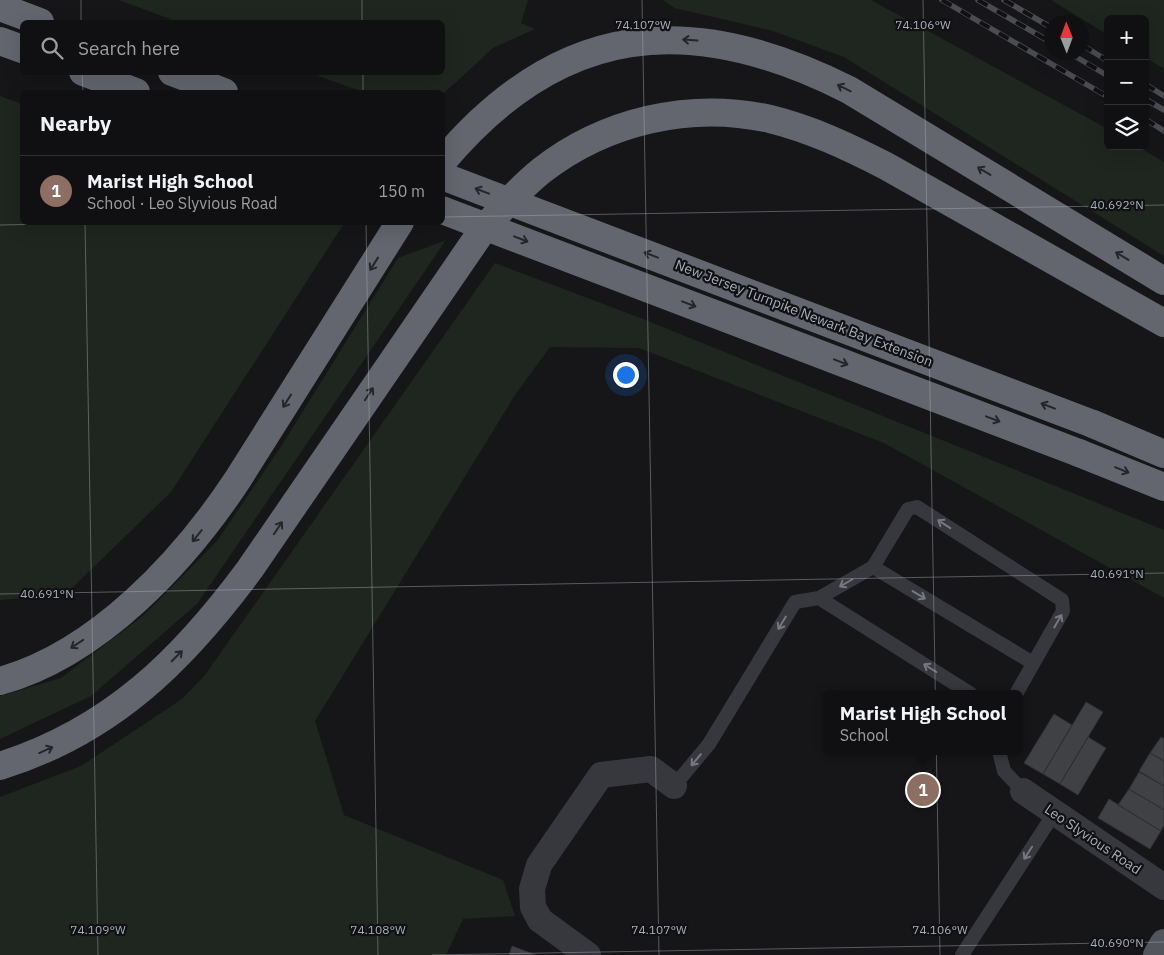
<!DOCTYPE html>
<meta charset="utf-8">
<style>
body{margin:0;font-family:"IBM Plex Sans",sans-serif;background:#1e1e20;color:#f1f3f6}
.controls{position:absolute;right:15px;top:15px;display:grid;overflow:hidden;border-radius:8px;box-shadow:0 5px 20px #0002}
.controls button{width:45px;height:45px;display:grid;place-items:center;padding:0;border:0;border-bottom:1px solid #303032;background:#101012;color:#f1f3f6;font:25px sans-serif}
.compass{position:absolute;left:1044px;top:15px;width:45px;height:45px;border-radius:50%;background:#101012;box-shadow:0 5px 20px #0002;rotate:359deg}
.you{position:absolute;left:625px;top:374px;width:18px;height:18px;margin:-12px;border:4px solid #fff;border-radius:50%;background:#1a73e8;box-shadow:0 0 0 8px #1a73e833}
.badge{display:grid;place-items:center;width:32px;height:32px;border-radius:50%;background:#b45309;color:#fff;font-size:16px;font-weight:700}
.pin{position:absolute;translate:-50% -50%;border:2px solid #fff;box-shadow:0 1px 5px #0006}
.popup{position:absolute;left:823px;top:690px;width:200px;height:65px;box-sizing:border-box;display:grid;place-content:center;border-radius:8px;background:#101012;filter:drop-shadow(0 1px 4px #0005);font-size:16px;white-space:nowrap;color:#9c9d9f}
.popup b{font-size:19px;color:#f1f3f6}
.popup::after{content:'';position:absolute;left:50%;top:100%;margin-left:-10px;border:10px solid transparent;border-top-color:#101012}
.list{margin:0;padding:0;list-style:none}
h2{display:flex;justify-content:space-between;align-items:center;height:65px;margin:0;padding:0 20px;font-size:21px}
h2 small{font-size:16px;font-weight:400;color:#9c9d9f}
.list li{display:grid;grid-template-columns:32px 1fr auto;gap:15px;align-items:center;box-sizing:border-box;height:70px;padding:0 20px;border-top:1px solid #303032}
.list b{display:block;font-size:19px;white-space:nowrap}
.list p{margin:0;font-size:16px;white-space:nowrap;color:#9c9d9f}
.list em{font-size:16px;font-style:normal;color:#9c9d9f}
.icon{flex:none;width:28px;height:28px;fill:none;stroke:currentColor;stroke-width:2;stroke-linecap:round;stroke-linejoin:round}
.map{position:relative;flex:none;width:1164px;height:955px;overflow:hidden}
.search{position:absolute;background:#101012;box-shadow:0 5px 20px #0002;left:20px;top:20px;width:425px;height:55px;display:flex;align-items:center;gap:12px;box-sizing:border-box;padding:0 18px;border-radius:8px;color:#9c9d9f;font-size:19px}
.panel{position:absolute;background:#101012;box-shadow:0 5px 20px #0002;left:20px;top:90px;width:425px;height:135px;border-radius:8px}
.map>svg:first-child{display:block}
.green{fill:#1e261f}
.building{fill:#404145;stroke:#303034}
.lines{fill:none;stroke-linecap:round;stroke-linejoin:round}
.lane{stroke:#37383d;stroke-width:14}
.street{stroke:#37383d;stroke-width:26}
.primary{stroke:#53555c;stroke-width:28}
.highway{stroke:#63666e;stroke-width:28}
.rail-casing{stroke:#4a4c52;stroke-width:5.5}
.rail{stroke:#111113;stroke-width:4;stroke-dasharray:11;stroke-linecap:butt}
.highway-bridge{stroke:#63666e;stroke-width:28}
.oneway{stroke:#26262a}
.oneway2{stroke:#757881}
.ticks{fill:none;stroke:#a8adb8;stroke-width:1;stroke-opacity:0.45}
.labels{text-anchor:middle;stroke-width:4.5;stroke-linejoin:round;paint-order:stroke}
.street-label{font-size:14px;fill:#a8adb8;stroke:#111113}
.ticks-label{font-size:12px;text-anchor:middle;fill:#a8adb8;stroke:#111113;stroke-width:4.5;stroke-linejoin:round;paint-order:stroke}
</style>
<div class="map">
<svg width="1164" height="955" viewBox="0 0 1164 955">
<rect width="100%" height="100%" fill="#161618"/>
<path class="green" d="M119 0H528L521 23 535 29 493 48 443 94 442 92H363L310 73 442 72V22H178Z
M663 0H871L1108 129V146H1137L1164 162V256L844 57 770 30 674 8Z
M1051 0H1164V69L1145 57V19H1108V35Z
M0 96 22 104V222H335L343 225 171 492 66 594 0 600Z
M446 240 197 604 91 696 0 739V696L61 678 144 615 217 541 282 445 398 258Z
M495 263 643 319 1164 530V598L884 443 639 348 550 347 515 395 315 721 344 815 503 880 515 916 463 919 446 955H0V797L81 766 182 699 205 675Z"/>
<path class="building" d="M1086 702 1103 712 1060 784 1043 774Z
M1054 714 1072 725 1043 774 1024 763Z
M1088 737 1106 748 1078 795 1060 784Z
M1161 737 1164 739V761L1150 753Z
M1150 753 1164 761V786L1139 771Z
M1139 772 1164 786V810L1129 789Z
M1129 789 1164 810V825L1161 831 1118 805Z
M1109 799 1161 831 1150 849 1098 818Z
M512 946 536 955H509Z"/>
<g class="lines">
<path class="lane" d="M819 598 971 694
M1016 694 1063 611 1062 600 917 507 908 509 873 567 1033 663
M999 751 1004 771 1023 791
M674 786 709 744 795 602 819 598 873 567
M962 955 1055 812"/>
<path class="street" d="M1023 791 1164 887
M588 955 540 920 533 907 532 889 539 865 601 775 651 769 674 786"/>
<path class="primary" d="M1157 955 1164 943"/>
<path class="highway" d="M0 7 40 22
M0 41 22 49
M83 72 136 92
M172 72 224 92
M442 162C560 21 691 10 849 90L1164 281
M1093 424 1164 454
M1079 453 1164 487
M0 681C98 654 184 561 238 479L400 222
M0 766C111 731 182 661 250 569L482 231C500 210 519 189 541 171 605 121 690 101 770 119 811 129 849 147 886 166L1164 323"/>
<defs>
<path id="rail" d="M942 0 1108 97
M978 0 1052 43
M1004 0 1052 28
M1082 45 1108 61
M1068 52 1108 76
M1145 84 1164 96
M1145 99 1164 110
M1145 119 1164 131"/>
</defs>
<use href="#rail" class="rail-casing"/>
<use href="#rail" class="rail"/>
<path class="highway-bridge" d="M442 176 1093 424
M442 210 1079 453"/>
</g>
<defs><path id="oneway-shaft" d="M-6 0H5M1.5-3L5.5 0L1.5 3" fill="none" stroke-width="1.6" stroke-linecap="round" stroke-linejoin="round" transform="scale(1.25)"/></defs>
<g class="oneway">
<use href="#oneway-shaft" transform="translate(690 40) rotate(-176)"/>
<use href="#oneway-shaft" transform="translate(844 88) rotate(-153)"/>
<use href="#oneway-shaft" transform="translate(984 171) rotate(-149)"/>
<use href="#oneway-shaft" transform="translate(482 191) rotate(-159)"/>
<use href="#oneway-shaft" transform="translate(521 239) rotate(21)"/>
<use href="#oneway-shaft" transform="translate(651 255) rotate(-159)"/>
<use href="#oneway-shaft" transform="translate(1122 256) rotate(-149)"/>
<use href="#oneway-shaft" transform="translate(374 264) rotate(122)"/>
<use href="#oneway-shaft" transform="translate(689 304) rotate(21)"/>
<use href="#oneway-shaft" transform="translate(841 362) rotate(21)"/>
<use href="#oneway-shaft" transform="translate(369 394) rotate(-56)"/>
<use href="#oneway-shaft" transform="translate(287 401) rotate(122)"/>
<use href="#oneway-shaft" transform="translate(1048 406) rotate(-159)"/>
<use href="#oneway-shaft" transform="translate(993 419) rotate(21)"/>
<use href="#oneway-shaft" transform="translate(1122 470) rotate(22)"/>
<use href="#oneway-shaft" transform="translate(278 528) rotate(-56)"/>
<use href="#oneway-shaft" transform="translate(197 536) rotate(129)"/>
<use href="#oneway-shaft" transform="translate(77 644) rotate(147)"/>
<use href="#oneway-shaft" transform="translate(177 656) rotate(-45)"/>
<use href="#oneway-shaft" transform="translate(46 750) rotate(-24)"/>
</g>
<g class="oneway2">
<use href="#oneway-shaft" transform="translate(944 524) rotate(-147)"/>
<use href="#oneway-shaft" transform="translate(846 583) rotate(150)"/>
<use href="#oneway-shaft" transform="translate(919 595) rotate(31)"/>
<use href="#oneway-shaft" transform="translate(1058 621) rotate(-60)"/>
<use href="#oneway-shaft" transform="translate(782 623) rotate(121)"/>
<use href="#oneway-shaft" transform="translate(930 668) rotate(-148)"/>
<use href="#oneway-shaft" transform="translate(696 760) rotate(130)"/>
<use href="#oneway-shaft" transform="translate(1028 853) rotate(123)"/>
</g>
<path class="ticks" d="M81 0V22M362 0V22M642 0 659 955M923 0 940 955M82 72 83 92M363 72V92M442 217 1164 205M85 222 98 955M366 222 378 955M0 225 145 222M0 594 1164 573M432 955 1164 942"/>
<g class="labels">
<g class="street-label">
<text transform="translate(804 313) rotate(21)" y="5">New Jersey Turnpike Newark Bay Extension</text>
<text transform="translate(1093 839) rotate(34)" y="5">Leo Slyvious Road</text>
</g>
</g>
<g class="ticks-label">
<text x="643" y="29">74.107°W</text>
<text x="923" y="29">74.106°W</text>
<text x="1117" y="209">40.692°N</text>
<text x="1117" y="578">40.691°N</text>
<text x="47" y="598">40.691°N</text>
<text x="98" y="934">74.109°W</text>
<text x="378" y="934">74.108°W</text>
<text x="659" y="934">74.107°W</text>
<text x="940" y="934">74.106°W</text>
<text x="1117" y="947">40.690°N</text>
</g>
</svg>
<div class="controls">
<button>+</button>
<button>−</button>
<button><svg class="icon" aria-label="layers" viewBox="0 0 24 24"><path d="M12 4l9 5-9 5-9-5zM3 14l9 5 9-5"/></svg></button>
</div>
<svg class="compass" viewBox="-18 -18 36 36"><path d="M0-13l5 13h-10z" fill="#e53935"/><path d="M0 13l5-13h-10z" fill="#9c9d9f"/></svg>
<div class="you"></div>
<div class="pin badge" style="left:923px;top:790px;background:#8d6e63">1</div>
<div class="popup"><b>Marist High School</b>School</div>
<div class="search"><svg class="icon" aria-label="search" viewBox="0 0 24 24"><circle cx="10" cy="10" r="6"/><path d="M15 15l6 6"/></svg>Search here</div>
<section class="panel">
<h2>Nearby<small></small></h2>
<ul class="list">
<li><span class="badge" style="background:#8d6e63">1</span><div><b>Marist High School</b><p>School · Leo Slyvious Road</p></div><em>150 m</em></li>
</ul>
</section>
</div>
